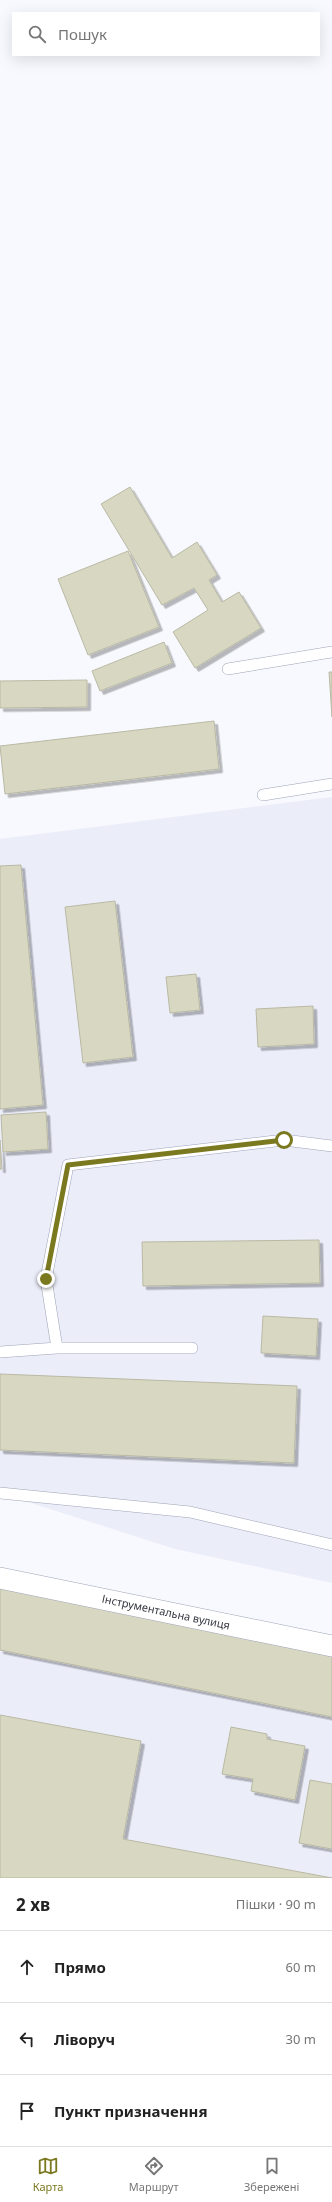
<!DOCTYPE html>
<html lang="uk">
<meta charset="utf-8">
<style>
body{margin:0;font-family:"Noto Sans",sans-serif;background:#f2f2f2;color:#222}
.stop{position:absolute;width:12px;height:12px;margin:-9px;border:3px solid #7b7920;border-radius:50%;background:#fff}
.stop.end{background:#7b7920;border-color:#fff;box-shadow:0 1px 4px #0008}
.list{margin:0;padding:0;list-style:none}
h2{display:flex;justify-content:space-between;align-items:center;height:52px;margin:0;padding:0 16px;font-size:17px}
h2 small{font-size:13px;font-weight:400;color:#767676}
.list li{display:grid;grid-template-columns:26px 1fr auto;gap:12px;align-items:center;box-sizing:border-box;height:72px;padding:0 16px;border-top:1px solid #e0e0e0}
.list b{display:block;font-size:15px;white-space:nowrap}
.list em{font-size:13px;font-style:normal;color:#767676}
.icon{flex:none;width:22px;height:22px;fill:none;stroke:currentColor;stroke-width:2;stroke-linecap:round;stroke-linejoin:round}
.map{position:relative;flex:none;width:332px;height:1878px;overflow:hidden}
.search{position:absolute;background:#fff;box-shadow:0 4px 16px #0002;left:12px;right:12px;top:12px;height:44px;display:flex;align-items:center;gap:10px;box-sizing:border-box;padding:0 14px;border-radius:0px;color:#767676;font-size:15px}
.sheet{height:268px;background:#fff}
nav{display:flex;justify-content:space-around;align-items:center;box-sizing:border-box;height:56px;border-top:1px solid #e0e0e0;background:#fff;font-size:11px;color:#767676}
nav a{display:grid;justify-items:center;gap:2px}
nav .on{color:#7b7920}
.map>svg:first-child{display:block}
.built{fill:#ebedf9}
.building{fill:#d8d8c2;stroke:#b9b9a4;filter:url(#shadow)}
.lines{fill:none;stroke-linecap:round;stroke-linejoin:round}
.service-casing{stroke:#9fa4b8;stroke-width:12}
.minor-casing{stroke:#9fa4b8;stroke-width:22}
.service{stroke:#fff;stroke-width:11}
.minor{stroke:#fff;stroke-width:21}
.route{stroke:#7b7920;stroke-width:5}
.labels{text-anchor:middle;stroke-width:3;stroke-linejoin:round;paint-order:stroke}
.street-label{font-size:11px;fill:#373941;stroke:#fff}
</style>
<div class="map">
<svg width="332" height="1878" viewBox="0 0 332 1878">
<defs>
<filter id="shadow"><feDropShadow dx="3.5" dy="3.5" stdDeviation="0" flood-color="#0004"/></filter>
</defs>
<rect width="100%" height="100%" fill="#f8f9fe"/>
<path class="built" d="M332 797V1583L175 1549 0 1493V839Z
M0 1626 332 1694V1878H0Z"/>
<path class="building" d="M130 487 172 558 197 542 217 575 209 580 222 602 239 592 261 628 195 668 173 632 208 610 194 588 162 605 101 504Z
M128 551 159 627 88 655 58 579Z
M164 642 172 663 100 691 92 671Z
M329 672H332V717Z
M87 680V707L0 708V681Z
M214 721 219 769 5 794 0 746Z
M21 865 43 1105 0 1109V866Z
M115 901 133 1057 83 1063 65 907Z
M196 974 200 1010 170 1013 166 977Z
M313 1006 314 1044 258 1047 256 1009Z
M46 1112 48 1149 3 1152 1 1115Z
M0 1140 2 1169H0Z
M319 1240 320 1283 143 1286 142 1242Z
M263 1316 318 1319 316 1356 261 1353Z
M0 1374 297 1386 294 1463 0 1450Z
M0 1583 332 1649V1717L0 1650Z
M0 1715 141 1741 123 1839 332 1878H0Z
M231 1727 267 1734V1739L305 1746 295 1800 251 1791 253 1779 222 1774Z
M310 1780 332 1784V1849L299 1843Z"/>
<g class="lines">
<defs>
<path id="service" d="M228 669 332 652
M263 795 332 784
M192 1348H57L46 1279 68 1165 284 1140 332 1146
M0 1352 57 1348
M0 1493 190 1512 332 1545"/>
<path id="minor" d="M0 1578 332 1646"/>
</defs>
<use href="#service" class="service-casing"/>
<use href="#minor" class="minor-casing"/>
<use href="#service" class="service"/>
<use href="#minor" class="minor"/>
</g>
<g class="lines">
<path class="route" d="M46 1279 68 1165 284 1140"/>
</g>
<g class="labels">
<g class="street-label">
<text transform="translate(166 1612) rotate(12)" y="4">Інструментальна вулиця</text>
</g>
</g>
</svg>
<div class="stop" style="left:284px;top:1140px"></div>
<div class="stop end" style="left:46px;top:1279px"></div>
<div class="search"><svg class="icon" aria-label="search" viewBox="0 0 24 24"><circle cx="10" cy="10" r="6"/><path d="M15 15l6 6"/></svg>Пошук</div>
</div>
<section class="sheet">
<h2>2 хв<small>Пішки · 90 m</small></h2>
<ul class="list">
<li><svg class="icon" aria-label="ahead" viewBox="0 0 24 24"><path d="M12 20V5M6 11l6-6 6 6"/></svg><div><b>Прямо</b></div><em>60 m</em></li>
<li><svg class="icon" aria-label="left" viewBox="0 0 24 24"><path d="M17 20v-9H6M10 6l-5 5 5 5"/></svg><div><b>Ліворуч</b></div><em>30 m</em></li>
<li><svg class="icon" aria-label="arrive" viewBox="0 0 24 24"><path d="M6 21V4h12l-3 4 3 4H6"/></svg><div><b>Пункт призначення</b></div></li>
</ul>
</section>
<nav>
<a class="on"><svg class="icon" aria-label="map" viewBox="0 0 24 24"><path d="M3 6l6-2 6 2 6-2v14l-6 2-6-2-6 2zM9 4v14M15 6v14"/></svg>Карта</a>
<a><svg class="icon" aria-label="directions" viewBox="0 0 24 24"><path d="M12 3l9 9-9 9-9-9zM9 14v-3h6M13 9l2 2-2 2"/></svg>Маршрут</a>
<a><svg class="icon" aria-label="saved" viewBox="0 0 24 24"><path d="M7 4h10v16l-5-4-5 4z"/></svg>Збережені</a>
</nav>
